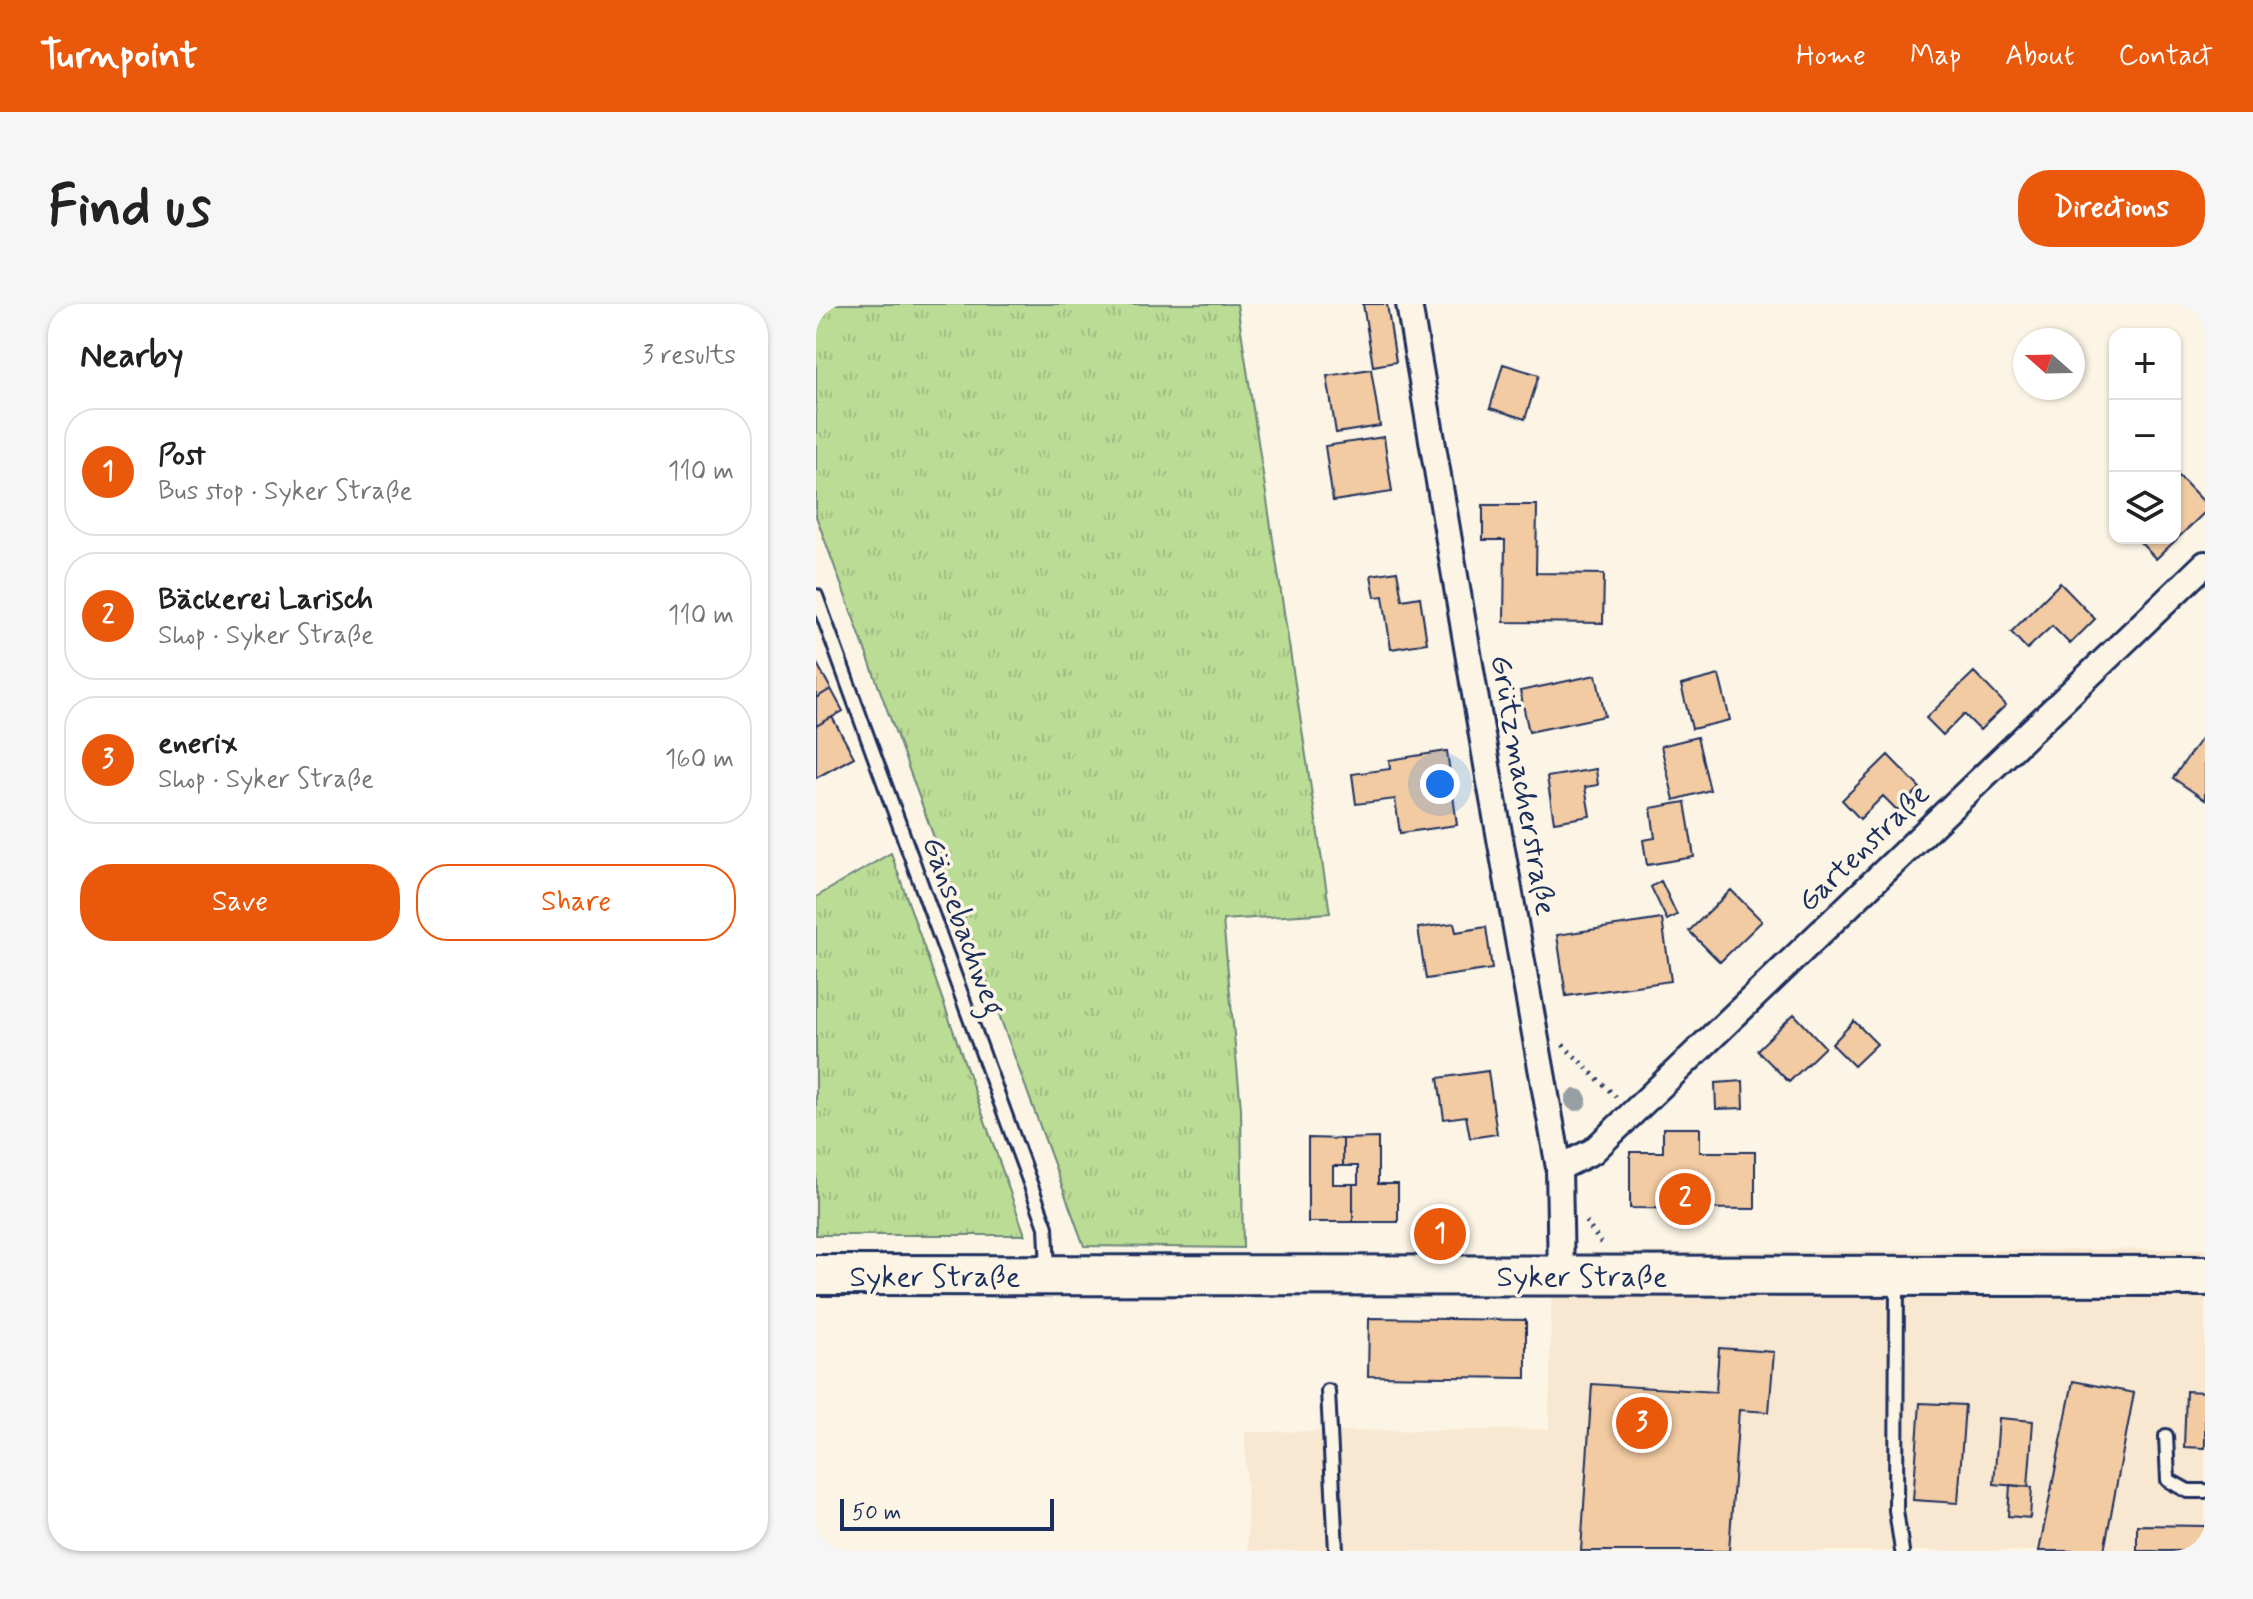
<!DOCTYPE html>
<meta charset="utf-8">
<style>
body{margin:0;font-family:Mynerve,sans-serif;background:#f6f6f6;color:#222}
.controls{position:absolute;right:24px;top:24px;display:grid;overflow:hidden;border-radius:16px;box-shadow:0 2px 6px #0004}
.controls button{width:72px;height:72px;display:grid;place-items:center;padding:0;border:0;border-bottom:2px solid #e0e0e0;background:#fff;color:#222;font:40px sans-serif}
.compass{position:absolute;left:1197px;top:24px;width:72px;height:72px;border-radius:50%;background:#fff;box-shadow:0 2px 6px #0004;rotate:290deg}
.scale{position:absolute;left:24px;bottom:20px;width:214px;box-sizing:border-box;padding-left:8px;border:4px solid #1b2f5e;border-top:0;font-size:22px;line-height:28px;white-space:nowrap;color:#1b2f5e;-webkit-text-stroke:6px #fcf5e5;paint-order:stroke}
.you{position:absolute;left:624px;top:480px;width:28px;height:28px;margin:-20px;border:6px solid #fff;border-radius:50%;background:#1a73e8;box-shadow:0 0 0 12px #1a73e833}
.badge{display:grid;place-items:center;width:52px;height:52px;border-radius:50%;background:#ea580c;color:#fff;font-size:26px;font-weight:700}
.pin{position:absolute;translate:-50% -50%;border:4px solid #fff;box-shadow:0 2px 8px #0006}
.list{margin:0;padding:0;list-style:none}
h2{display:flex;justify-content:space-between;align-items:center;height:104px;margin:0;padding:0 32px;font-size:34px}
h2 small{font-size:26px;font-weight:400;color:#767676}
.list li{display:grid;grid-template-columns:52px 1fr auto;gap:24px;align-items:center;box-sizing:border-box;height:128px;margin:0 16px 16px;padding:0 16px;border:2px solid #e0e0e0;border-radius:32px}
.list b{display:block;font-size:30px;white-space:nowrap}
.list p{margin:0;font-size:26px;white-space:nowrap;color:#767676}
.list em{font-size:26px;font-style:normal;color:#767676}
.actions{display:flex;gap:16px;padding:24px 32px}
.actions a{flex:1;padding:18px 0;border:2px solid #ea580c;border-radius:32px;text-align:center;font-size:28px;color:#ea580c}
.actions .main{background:#ea580c;color:#fff}
.icon{flex:none;width:44px;height:44px;fill:none;stroke:currentColor;stroke-width:2;stroke-linecap:round;stroke-linejoin:round}
.map{position:relative;flex:none;width:1389px;height:1247px;overflow:hidden;border-radius:32px}
header{display:flex;align-items:center;gap:48px;box-sizing:border-box;height:112px;padding:0 40px;background:#ea580c;color:#fff}
header strong{font-size:38px}
nav{display:flex;gap:44px;margin-inline-start:auto;font-size:28px}
.intro{display:flex;align-items:center;justify-content:space-between;box-sizing:border-box;height:192px;padding:0 48px}
h1{margin:0;font-size:56px}
.button{padding:20px 36px;border-radius:32px;background:#ea580c;color:#fff;font-size:28px;font-weight:700}
main{display:flex;gap:48px;padding:0 48px}
aside{flex:1;background:#fff;border-radius:32px;box-shadow:0 2px 6px #0004}
.map>svg:first-child{display:block}
.built{fill:#f9e8d1}
.grass{fill:url(#grass-tufts);stroke:#6b867a;stroke-width:2}
.building{fill:#f2cba2;stroke:#1b2f5e;stroke-width:2}
.lines{fill:none;stroke-linecap:round;stroke-linejoin:round}
.lane-casing{stroke:#1b2f5e;stroke-width:18}
.street-casing{stroke:#1b2f5e;stroke-width:30}
.primary-casing{stroke:#1b2f5e;stroke-width:44}
.path{stroke:#1b2f5e;stroke-width:5;stroke-dasharray:2 6;stroke-linecap:butt}
.lane{stroke:#fcf5e5;stroke-width:12}
.street{stroke:#fcf5e5;stroke-width:24}
.primary{stroke:#fcf5e5;stroke-width:38}
.tree{fill:#96a0a2}
.labels{text-anchor:middle;stroke-width:7;stroke-linejoin:round;paint-order:stroke}
.street-label{font-size:30px;fill:#1b2f5e;stroke:#fcf5e5}
</style>
<header>
<strong>Turnpoint</strong>
<nav><a>Home</a><a>Map</a><a>About</a><a>Contact</a></nav>
</header>
<div class="intro"><h1>Find us</h1><a class="button">Directions</a></div>
<main>
<aside>
<h2>Nearby<small>3 results</small></h2>
<ul class="list">
<li><span class="badge">1</span><div><b>Post</b><p>Bus stop · Syker Straße</p></div><em>110 m</em></li>
<li><span class="badge">2</span><div><b>Bäckerei Larisch</b><p>Shop · Syker Straße</p></div><em>110 m</em></li>
<li><span class="badge">3</span><div><b>enerix</b><p>Shop · Syker Straße</p></div><em>160 m</em></li>
</ul>
<div class="actions"><a class="main">Save</a><a>Share</a></div>
</aside>
<div class="map">
<svg width="1389" height="1247" viewBox="0 0 1389 1247">
<defs>
<pattern id="grass-tufts" width="24" height="20" patternUnits="userSpaceOnUse" patternTransform="scale(2)"><rect width="24" height="20" fill="#bbdc95"/><path d="M3 7l-1-3M5 7V3M7 7l1-3M15 17l-1-3M17 17v-4M19 17l1-3" fill="none" stroke="#a0bd83"/></pattern>
</defs>
<rect width="100%" height="100%" fill="#fcf5e5"/>
<filter id="ink" filterUnits="userSpaceOnUse"><feTurbulence type="fractalNoise" baseFrequency=".0125" numOctaves="2"/><feDisplacementMap in="SourceGraphic" scale="16" xChannelSelector="R" yChannelSelector="G"/><feConvolveMatrix kernelMatrix="1 2 1 2 8 2 1 2 1" color-interpolation-filters="sRGB"/></filter>
<g filter="url(#ink)">
<path class="built" d="M1389 945V1247H432L429 1128 733 1125 736 949Z"/>
<path class="grass" d="M0 0H421L514 609 407 616 425 804 427 944 268 942 0 212Z
M75 549 209 931H0V593Z"/>
<path class="building" d="M547 0H571L580 58 557 62Z
M687 60 723 71 709 115 674 104Z
M555 65 564 122 520 129 511 72Z
M568 133 576 188 517 197 509 142Z
M1363 172 1389 199V208L1340 255 1320 234H1359V175Z
M667 201H721L720 269 788 270 787 319 688 318 689 236H667Z
M581 267 586 296 604 293 611 339 575 345 567 292 559 293 555 271Z
M1244 279 1279 315 1254 340 1236 322 1211 345 1195 328Z
M0 358 15 385 0 394Z
M1158 368 1190 401 1164 426 1148 410 1127 431 1110 414Z
M780 371 789 412 713 428 704 387Z
M903 371 914 416 876 425 865 381Z
M15 385 27 407 0 422V394Z
M16 413 38 453 0 474V422Z
M881 433 894 486 858 496 845 442Z
M1386 433 1389 435V496L1357 474Z
M631 447 641 521 584 529 579 495 540 500 536 470 574 465 573 456Z
M1072 451 1104 484 1081 506 1067 492 1044 515 1026 496Z
M780 465 782 481 769 483 774 512 738 518 731 473Z
M869 498 878 553 831 561 827 536 839 534 835 504Z
M845 577 861 611 851 616 835 583Z
M915 586 946 617 904 658 873 627Z
M846 615 855 677 750 692 741 631Z
M638 619 640 628 670 623 676 665 610 675 602 624Z
M978 710 1009 743 973 778 941 746Z
M1038 717 1061 740 1038 762 1016 740Z
M672 767 681 830 654 834 650 812 628 815 622 774Z
M927 777 928 804 900 805 899 779Z
M847 824H884V848H939V905L814 904V848H847Z
M492 834 527 835V862H517V880H537V918H492Z
M562 834V880H582V918H537V880H542V862H527V835Z
M553 1014 710 1016V1074L552 1072Z
M903 1044 958 1048 953 1108 923 1106 913 1247H765L776 1080 900 1088Z
M1257 1077 1318 1089 1288 1247H1223Z
M1370 1087 1389 1088V1144L1368 1143Z
M1104 1099 1149 1101 1142 1199 1097 1196Z
M1183 1114 1217 1117 1212 1183 1178 1180Z
M1194 1181 1216 1183 1214 1214 1192 1212Z
M1321 1221 1389 1222V1247H1321Z"/>
<g class="lines">
<defs>
<path id="lane" d="M0 292 230 923 232 966
M1081 976 1080 1206 1086 1247
M512 1087 520 1247
M1350 1132 1352 1176 1372 1187H1389"/>
<path id="street" d="M593 0 673 473 743 864 745 973
M743 864 777 847 1389 260"/>
<path id="primary" d="M0 971 1389 972"/>
</defs>
<use href="#lane" class="lane-casing"/>
<use href="#street" class="street-casing"/>
<use href="#primary" class="primary-casing"/>
<path class="path" d="M747 741 800 793
M770 918 785 939"/>
<use href="#lane" class="lane"/>
<use href="#street" class="street"/>
<use href="#primary" class="primary"/>
</g>
<circle class="tree" cx="760" cy="796" r="11"/>
</g>
<g class="labels">
<g class="street-label">
<text transform="translate(708 481) rotate(80)" y="10">Grützmacherstraße</text>
<text transform="translate(1047 543) rotate(-44)" y="10">Gartenstraße</text>
<text transform="translate(148 622) rotate(70)" y="10">Gänsebachweg</text>
<text x="119" y="982">Syker Straße</text>
<text x="766" y="982">Syker Straße</text>
</g>
</g>
</svg>
<div class="controls">
<button>+</button>
<button>−</button>
<button><svg class="icon" aria-label="layers" viewBox="0 0 24 24"><path d="M12 4l9 5-9 5-9-5zM3 14l9 5 9-5"/></svg></button>
</div>
<svg class="compass" viewBox="-18 -18 36 36"><path d="M0-13l5 13h-10z" fill="#e53935"/><path d="M0 13l5-13h-10z" fill="#767676"/></svg>
<div class="scale">50 m</div>
<div class="you"></div>
<div class="pin badge" style="left:624px;top:930px">1</div>
<div class="pin badge" style="left:869px;top:895px">2</div>
<div class="pin badge" style="left:826px;top:1119px">3</div>
</div>
</main>
